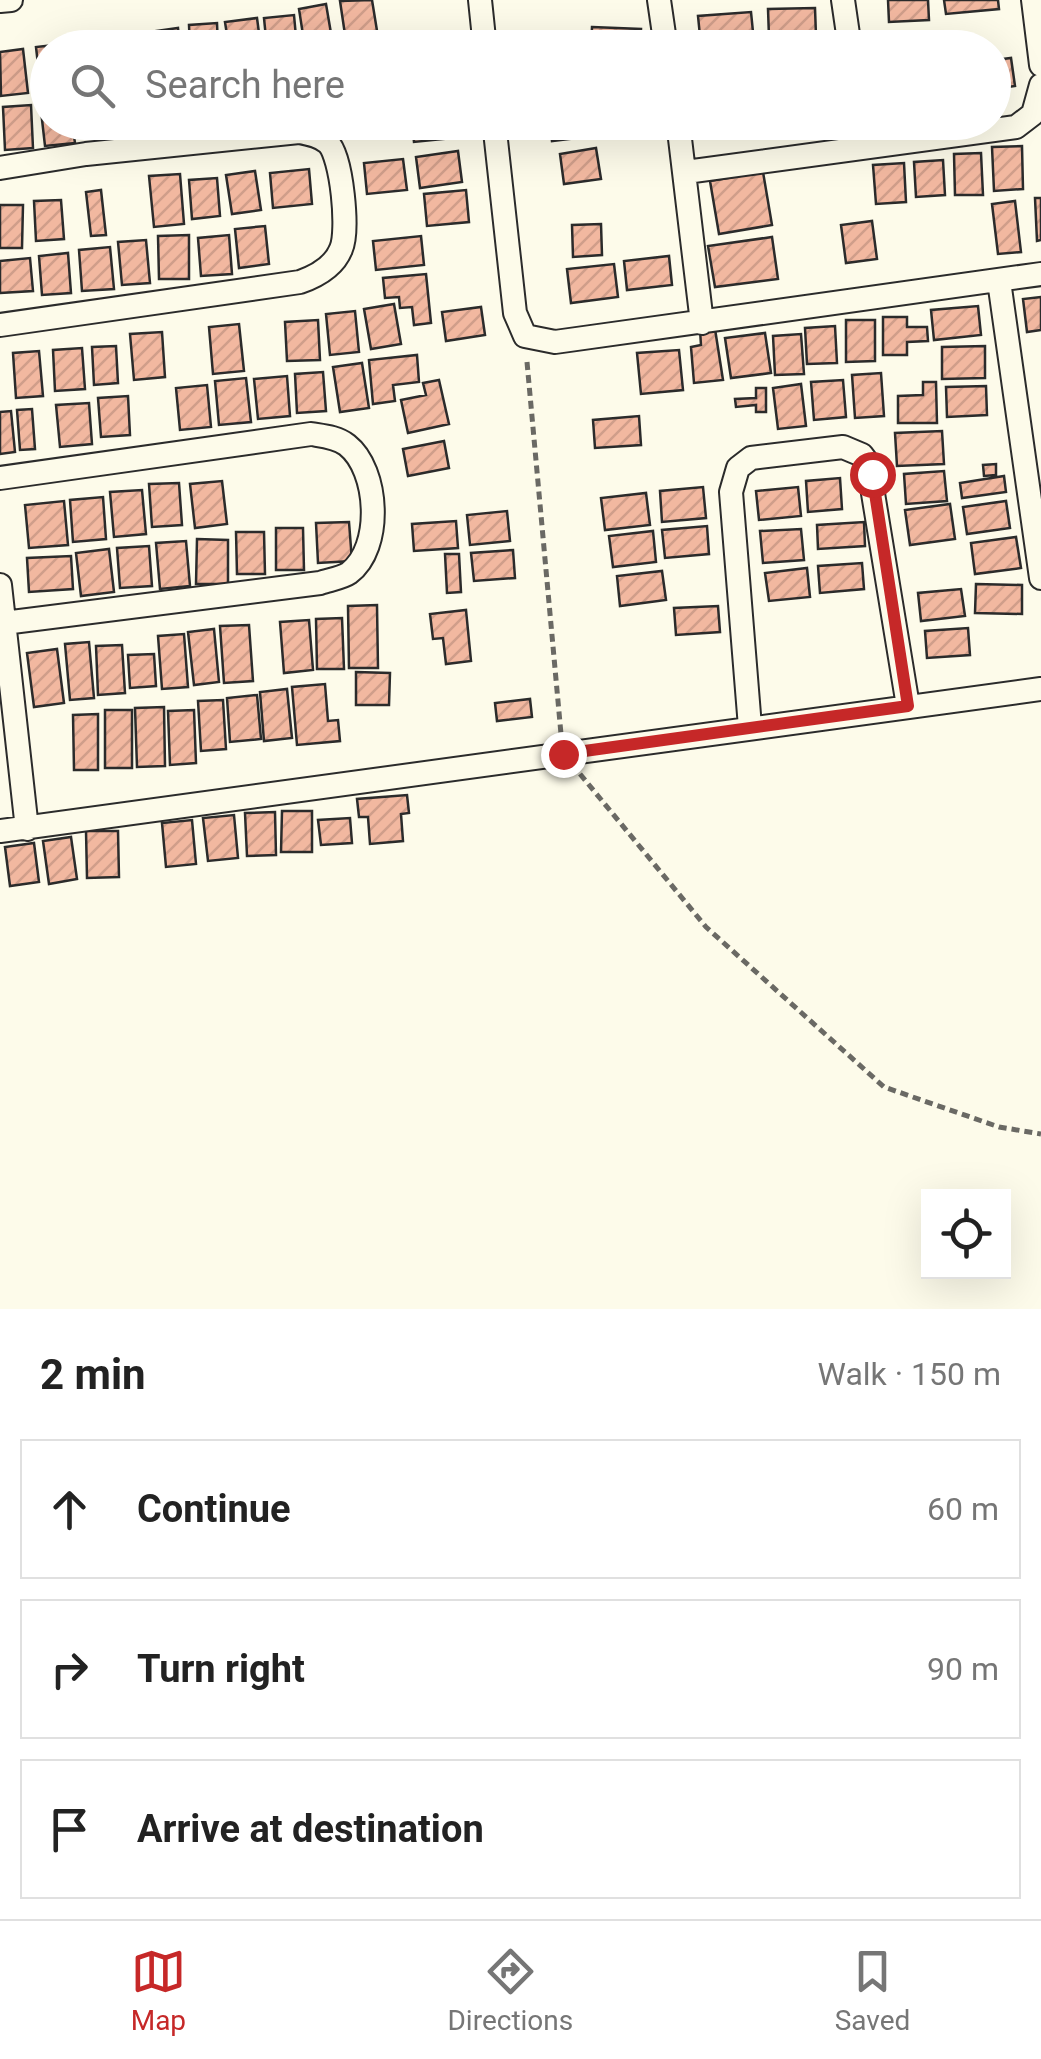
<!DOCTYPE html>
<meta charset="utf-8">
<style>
body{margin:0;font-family:Roboto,sans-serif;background:#f2f2f2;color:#222}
.controls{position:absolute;right:30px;bottom:30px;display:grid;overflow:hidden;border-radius:0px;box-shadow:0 10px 40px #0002}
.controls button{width:90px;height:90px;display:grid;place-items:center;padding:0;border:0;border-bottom:2px solid #e0e0e0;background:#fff;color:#222;font:50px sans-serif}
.stop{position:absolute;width:30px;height:30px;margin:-22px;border:8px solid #c62828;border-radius:50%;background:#fff}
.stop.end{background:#c62828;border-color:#fff;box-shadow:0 2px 10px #0008}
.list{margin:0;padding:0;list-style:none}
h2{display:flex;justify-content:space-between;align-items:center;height:130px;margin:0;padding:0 40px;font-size:42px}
h2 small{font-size:32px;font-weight:400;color:#767676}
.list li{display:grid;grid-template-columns:65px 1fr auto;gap:30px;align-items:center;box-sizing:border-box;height:140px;margin:0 20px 20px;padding:0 20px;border:2px solid #e0e0e0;border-radius:0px}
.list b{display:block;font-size:38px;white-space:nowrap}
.list em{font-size:32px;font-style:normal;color:#767676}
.icon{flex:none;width:55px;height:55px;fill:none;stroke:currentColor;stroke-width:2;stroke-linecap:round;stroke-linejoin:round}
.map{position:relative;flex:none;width:1041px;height:1309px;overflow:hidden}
.search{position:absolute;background:#fff;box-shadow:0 10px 40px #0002;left:30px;right:30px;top:30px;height:110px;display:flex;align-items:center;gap:25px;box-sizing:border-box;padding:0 35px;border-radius:55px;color:#767676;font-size:38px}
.sheet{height:610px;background:#fff}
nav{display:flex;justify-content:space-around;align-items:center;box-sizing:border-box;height:140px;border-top:2px solid #e0e0e0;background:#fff;font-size:28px;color:#767676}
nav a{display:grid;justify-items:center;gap:5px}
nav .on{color:#c62828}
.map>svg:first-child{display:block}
.building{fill:url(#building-hatch);stroke:#2b2b2b;stroke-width:2.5}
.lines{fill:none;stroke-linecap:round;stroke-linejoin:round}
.street-casing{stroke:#2b2b2b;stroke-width:26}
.path{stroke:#6a6964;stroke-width:5;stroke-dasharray:8 5;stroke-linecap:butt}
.street{stroke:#fdfbea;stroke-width:22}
.route{stroke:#c62828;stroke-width:12}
</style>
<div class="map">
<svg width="1041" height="1309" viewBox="0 0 1041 1309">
<defs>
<pattern id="building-hatch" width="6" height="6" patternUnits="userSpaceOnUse" patternTransform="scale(2.5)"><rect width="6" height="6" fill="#f2b8a0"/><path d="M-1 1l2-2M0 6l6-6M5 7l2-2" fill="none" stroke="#d09e8a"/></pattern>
</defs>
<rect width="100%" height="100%" fill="#fdfbea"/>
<path class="building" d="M372 0 379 43 347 48 340 1Z
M888 0H928L929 20 889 22Z
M944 0H998L999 9 946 14Z
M326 4 333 45 305 48 299 9Z
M815 8 816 36 769 37 768 9Z
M751 12 754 42 701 46 698 16Z
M294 15 297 48H267L264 18Z
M257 18 261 48H229L225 22Z
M217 23 218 48H190L189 25Z
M592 27 641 29 640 48H591Z
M178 28 180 48H151L149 32Z
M138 32 140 48H113L112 35Z
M101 35 102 48H76L75 38Z
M934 43V48H889V46Z
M63 44V48H48V90L41 91 36 47Z
M23 49 28 93 1 96 0 52Z
M1011 58 1015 86 994 89V60Z
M40 102H48V122H72L75 143 45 146Z
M31 105 33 148 5 150 3 107Z
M118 122H148L149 129 118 132Z
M163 122H190V125L163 128Z
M412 122H453L454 138 414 142Z
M550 122H592L594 136 552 141Z
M702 122H764L765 127 703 133Z
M1022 146 1023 189 994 191 992 147Z
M596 148 601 179 564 184 560 154Z
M458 151 462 182 420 188 416 157Z
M981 153 983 195H955L954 154Z
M403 159 407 190 367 194 364 163Z
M943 160 945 195 916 197 914 162Z
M904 163 906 202 876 204 873 165Z
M309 169 312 204 273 208 270 173Z
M255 171 261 210 232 214 226 175Z
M763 172 772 225 719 234 710 181Z
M180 174 184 224 154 227 149 176Z
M217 178 220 216 192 219 189 180Z
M101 190 106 235 91 236 86 192Z
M466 190 469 222 427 226 424 194Z
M1035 198H1041V240L1037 241Z
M61 200 64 239 36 241 34 201Z
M1015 201 1021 252 998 254 992 204Z
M0 205H23L22 248H0Z
M872 221 877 259 846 263 841 225Z
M601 224 602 255 573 257 572 225Z
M265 226 269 264 239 268 235 229Z
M189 235V279H159L158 236Z
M229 235 232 274 201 276 198 238Z
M421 236 424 265 376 270 373 241Z
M772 237 778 279 715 287 708 246Z
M146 240 150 283 122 285 118 242Z
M110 247 114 289 82 291 79 250Z
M68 253 71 293 42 295 39 256Z
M669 256 672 285 627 290 624 261Z
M30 258 33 291 0 293V261Z
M614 264 618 297 571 303 567 269Z
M426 274 431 323 414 325 412 307 400 308 399 297 385 298 383 278Z
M1041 297V330L1027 332 1023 299Z
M394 304 401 344 371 349 364 309Z
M978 306 981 335 934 340 931 310Z
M481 307 485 335 446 341 442 312Z
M355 311 359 352 330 355 326 314Z
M883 317H907V327H927L928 341 907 342V355H883Z
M318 320 320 360 287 361 285 322Z
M846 320H875V361L846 362Z
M239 324 244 371 213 374 209 327Z
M835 326 837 363 807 364 805 328Z
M715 329 723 380 694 383 691 347 701 345 700 330Z
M162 332 165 377 134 380 130 334Z
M765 333 771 373 731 378 725 338Z
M801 334 804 374 775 375 773 336Z
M116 346 118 383 94 385 92 347Z
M985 346V378L942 379V347Z
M82 348 85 389 55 391 53 350Z
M679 350 683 390 641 394 637 353Z
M39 351 43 396 16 398 13 353Z
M417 355 419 382 393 385 395 401 373 404 369 360Z
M362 363 369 408 340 412 333 367Z
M323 372 326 411 297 413 295 374Z
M881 373 884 416 855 418 852 375Z
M287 376 290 416 258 419 254 379Z
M246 378 251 422 219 425 215 381Z
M439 380 449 424 408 433 401 400 426 395 423 383Z
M843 380 846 417 814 420 811 382Z
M923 382H936L937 423H898V396L923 395Z
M801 384 806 426 778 429 773 388Z
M207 385 211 427 180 430 176 388Z
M986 386 987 415 947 417 946 387Z
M756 388H766V412H756V405L736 407 735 399 756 398Z
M128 396 130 435 101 437 98 398Z
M89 403 92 444 60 447 56 405Z
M32 409 35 449 20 450 17 410Z
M11 411 15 452 0 454V412Z
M639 416 641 445 595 448 593 420Z
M942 431 944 464 897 466 895 433Z
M444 441 449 468 408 476 403 449Z
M996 464V475L984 476 983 465Z
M944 471 947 501 906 504 904 474Z
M1004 476 1006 492 962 498 960 483Z
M840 478 842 509 808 512 806 481Z
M222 481 227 524 195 528 190 484Z
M179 483 182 525 152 527 149 484Z
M703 487 706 518 662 522 660 491Z
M798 487 801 516 759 520 756 491Z
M142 490 146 534 114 537 110 492Z
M646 493 650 525 605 530 601 498Z
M103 497 106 539 73 542 70 500Z
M64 501 68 545 29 548 25 505Z
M1006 501 1010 528 967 534 963 507Z
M950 504 955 539 910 545 905 510Z
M507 511 510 541 470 545 467 515Z
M456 521 458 548 414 551 412 524Z
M349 522 352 561 318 563 316 523Z
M864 522 865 546 818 549 817 525Z
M707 526 709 554 665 558 662 530Z
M276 528H303L304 570H276Z
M801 529 804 560 763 563 760 531Z
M653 531 656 562 613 567 609 536Z
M236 532H264L265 574H237Z
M1016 537 1021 568 975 574 971 543Z
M197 539 228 540V584H196Z
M186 541 190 586 160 589 156 543Z
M149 546 152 586 120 588 117 548Z
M109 549 114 592 81 596 76 553Z
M513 550 515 578 474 581 471 553Z
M445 554H459L461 592 447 593Z
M71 556 73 589 29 592 27 558Z
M862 563 864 589 820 593 818 566Z
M807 568 810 597 769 601 765 573Z
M662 571 666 600 620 606 617 576Z
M976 584 1022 585V614L975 613Z
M961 589 965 616 921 621 918 593Z
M377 605 378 668H349L348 606Z
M718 606 720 632 676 635 674 608Z
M466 610 471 661 446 664 443 638 433 639 430 614Z
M342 618 344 669H317L316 619Z
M309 620 313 670 284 673 280 622Z
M249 625 253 681 224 683 220 626Z
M968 628 970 655 927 658 925 631Z
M214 629 219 682 194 685 188 632Z
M184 634 188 687 162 689 158 636Z
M89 642 94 698 70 700 65 644Z
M122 645 125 693 98 695 96 646Z
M57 649 64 703 34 707 27 653Z
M154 654 156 686 130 688 128 655Z
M356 672 390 673 389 705H356Z
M325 684 328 721 338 720 340 741 297 745 292 687Z
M287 689 292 738 264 741 260 692Z
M257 695 261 739 230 742 227 698Z
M530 699 532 717 497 721 495 703Z
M223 700 226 749 201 751 198 701Z
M164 707 165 766 137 767 135 708Z
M105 710H132V768H105Z
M194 710 196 763 170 765 168 711Z
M98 714V770H74L73 715Z
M407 795 409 813 401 814 403 841 370 844 368 817H359L357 799Z
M282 811H312V852H281Z
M275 812 276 855 247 856 245 813Z
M234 815 238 858 208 861 203 818Z
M350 818 352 843 321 845 318 820Z
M192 820 196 864 166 867 162 823Z
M86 831H118L119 877 87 878Z
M71 837 77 879 49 884 43 841Z
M34 843 39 882 10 886 5 847Z"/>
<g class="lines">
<defs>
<path id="street" d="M480 0 485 48
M659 0 666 48
M843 0 850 48
M1033 0 1041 65
M0 1 11 0
M494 122 515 313 525 336 555 342 1041 274
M678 122 702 323
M0 168 86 154 299 132C310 134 320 136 328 143 342 157 349 231 341 249 334 267 317 276 300 282L0 325
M686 172 1016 127 1033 114 1041 85
M999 281 1041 578
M0 478 311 434C323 436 337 437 347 445 379 470 383 548 349 573 342 578 328 580 320 583L4 623
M0 585 27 829
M750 727 731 492 738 468 751 458 843 447 862 455 868 463 908 706
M0 831 1041 689"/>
</defs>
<use href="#street" class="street-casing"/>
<path class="path" d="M527 362 561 734
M580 774 706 927 884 1087 999 1127 1041 1134"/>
<use href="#street" class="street"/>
</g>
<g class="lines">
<path class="route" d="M563 754 908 706 872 474"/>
</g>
</svg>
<div class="controls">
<button><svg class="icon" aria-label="locate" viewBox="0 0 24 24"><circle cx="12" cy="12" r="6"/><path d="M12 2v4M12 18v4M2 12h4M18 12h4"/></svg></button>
</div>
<div class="stop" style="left:872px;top:474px"></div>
<div class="stop end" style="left:563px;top:754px"></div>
<div class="search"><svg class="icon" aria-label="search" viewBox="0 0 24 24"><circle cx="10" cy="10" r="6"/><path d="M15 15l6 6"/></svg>Search here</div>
</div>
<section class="sheet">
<h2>2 min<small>Walk · 150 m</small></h2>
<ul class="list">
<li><svg class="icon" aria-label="ahead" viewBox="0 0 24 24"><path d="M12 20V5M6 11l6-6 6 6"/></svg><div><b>Continue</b></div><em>60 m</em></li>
<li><svg class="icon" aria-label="right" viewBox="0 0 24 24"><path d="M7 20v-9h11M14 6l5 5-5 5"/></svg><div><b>Turn right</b></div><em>90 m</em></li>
<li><svg class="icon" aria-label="arrive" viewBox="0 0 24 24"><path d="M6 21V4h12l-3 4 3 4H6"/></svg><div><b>Arrive at destination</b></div></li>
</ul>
</section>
<nav>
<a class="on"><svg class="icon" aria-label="map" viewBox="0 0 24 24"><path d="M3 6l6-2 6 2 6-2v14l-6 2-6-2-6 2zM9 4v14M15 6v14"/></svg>Map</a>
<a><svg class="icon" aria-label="directions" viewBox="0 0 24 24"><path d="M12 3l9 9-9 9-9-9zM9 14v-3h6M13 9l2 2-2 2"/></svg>Directions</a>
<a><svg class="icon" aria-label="saved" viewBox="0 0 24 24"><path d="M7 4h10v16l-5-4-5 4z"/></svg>Saved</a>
</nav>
